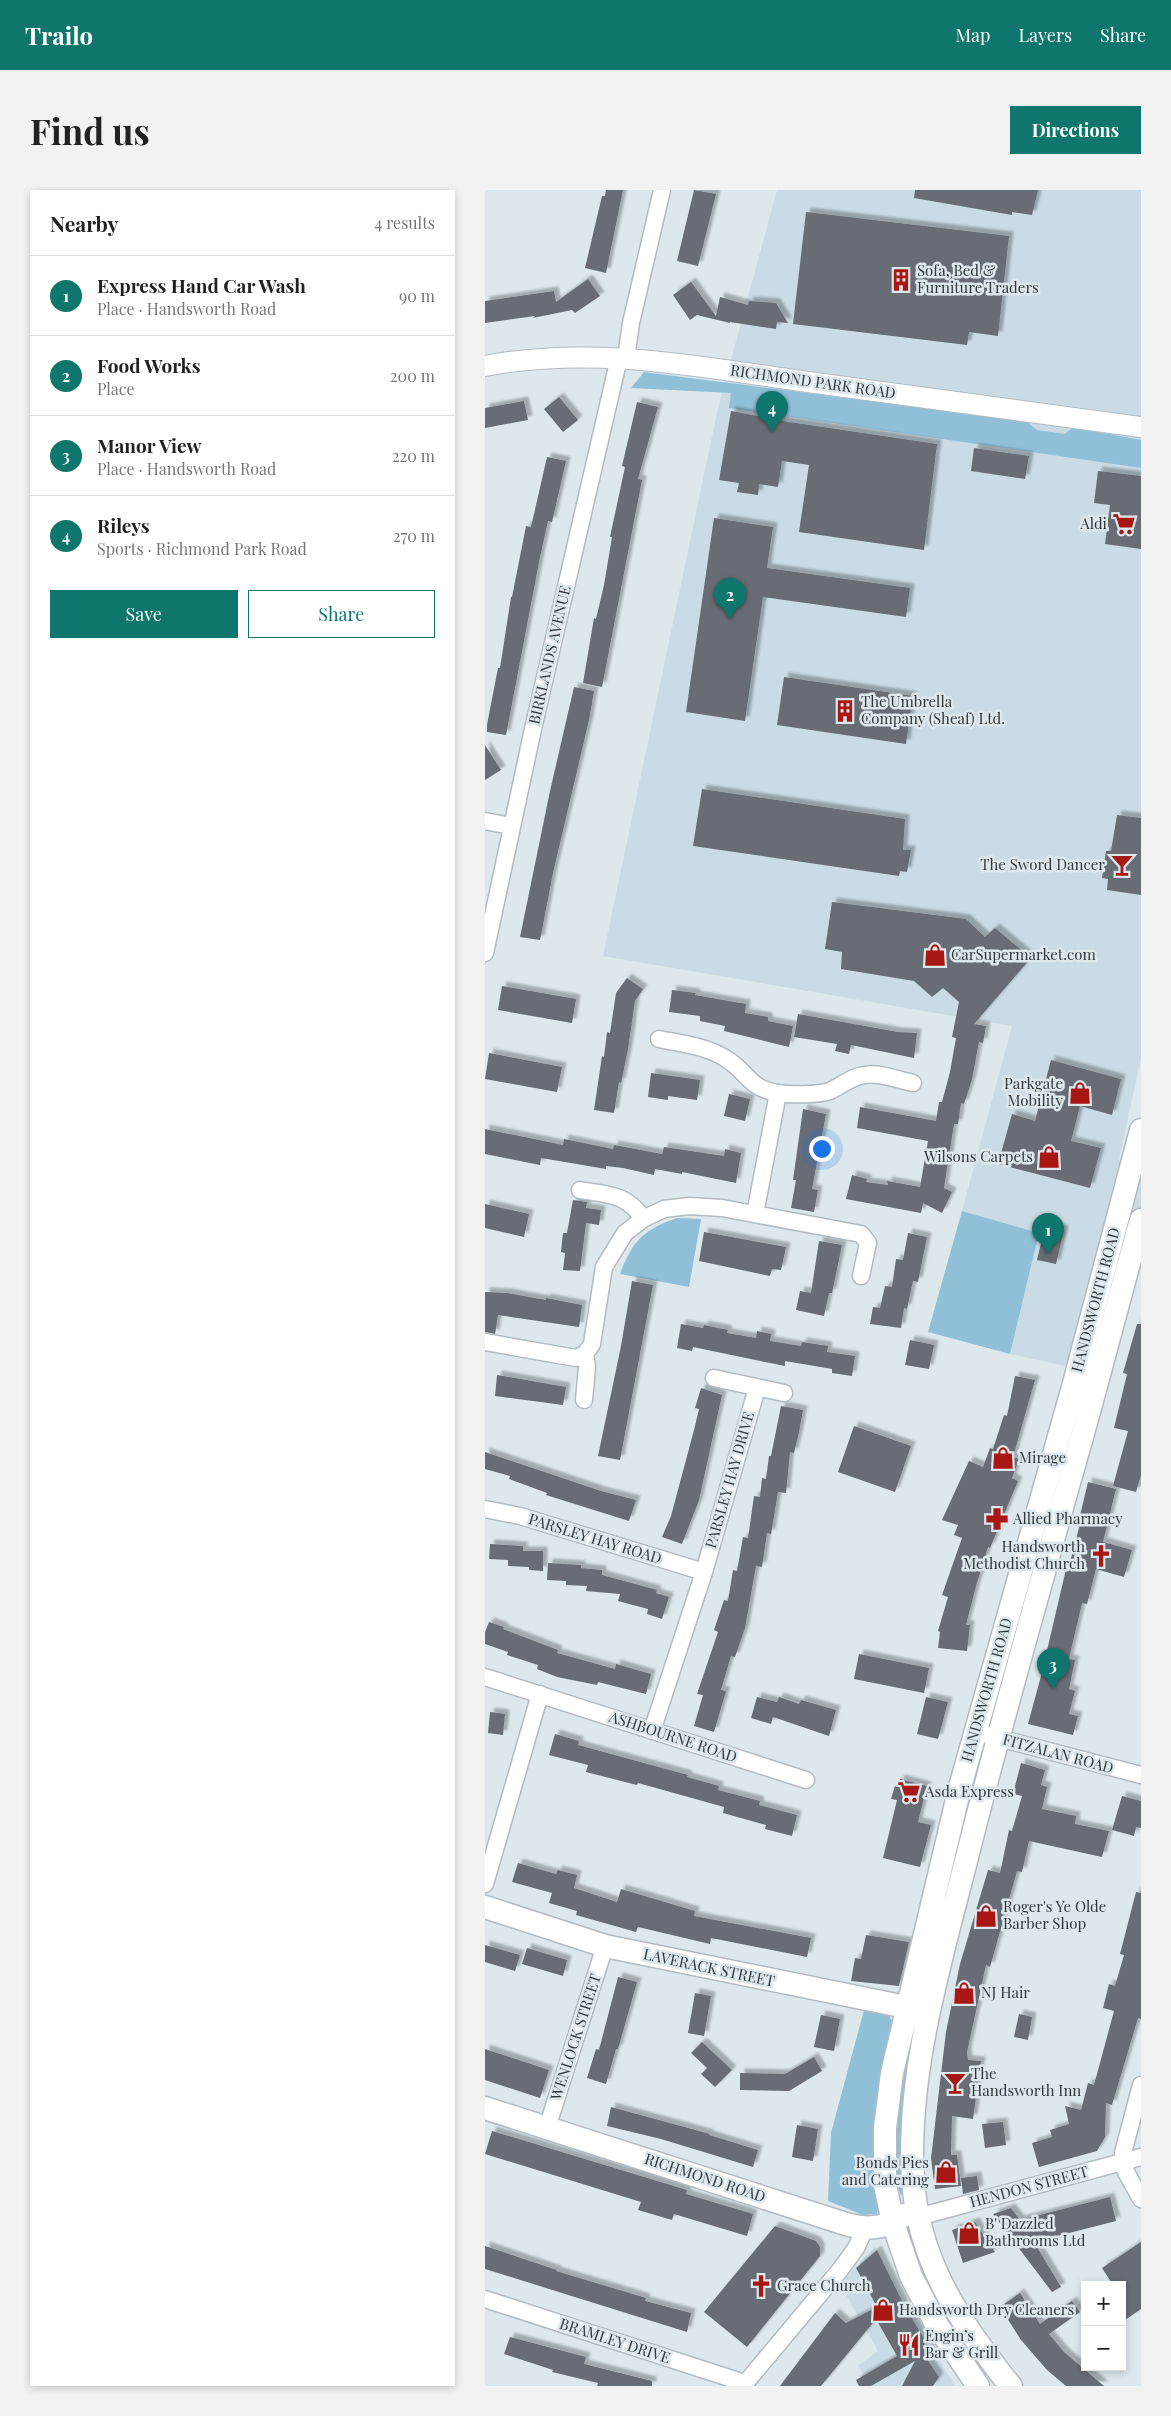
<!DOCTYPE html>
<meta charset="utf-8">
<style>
body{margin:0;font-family:"Playfair Display",serif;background:#f2f2f2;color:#222}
.controls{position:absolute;right:15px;bottom:15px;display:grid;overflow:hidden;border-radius:0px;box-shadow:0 2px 8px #0003}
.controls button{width:45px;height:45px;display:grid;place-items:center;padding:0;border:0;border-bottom:1px solid #e0e0e0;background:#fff;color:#222;font:25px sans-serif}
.you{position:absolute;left:336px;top:958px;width:18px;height:18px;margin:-12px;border:4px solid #fff;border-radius:50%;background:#1a73e8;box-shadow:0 0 0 8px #1a73e833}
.badge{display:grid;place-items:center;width:32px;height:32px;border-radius:50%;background:#0f766e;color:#fff;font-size:16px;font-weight:700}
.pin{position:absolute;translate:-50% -41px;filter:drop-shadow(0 1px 2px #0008)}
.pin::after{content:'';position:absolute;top:26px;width:18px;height:15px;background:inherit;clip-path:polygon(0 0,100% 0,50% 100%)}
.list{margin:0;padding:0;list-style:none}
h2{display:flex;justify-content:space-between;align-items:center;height:65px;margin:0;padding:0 20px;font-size:21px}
h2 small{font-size:16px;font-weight:400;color:#767676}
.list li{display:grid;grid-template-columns:32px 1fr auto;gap:15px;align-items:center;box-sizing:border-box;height:80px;padding:0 20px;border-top:1px solid #e0e0e0}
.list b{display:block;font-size:19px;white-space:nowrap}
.list p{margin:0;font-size:16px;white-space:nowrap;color:#767676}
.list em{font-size:16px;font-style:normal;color:#767676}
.actions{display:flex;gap:10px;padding:15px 20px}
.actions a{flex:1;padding:11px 0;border:1px solid #0f766e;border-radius:0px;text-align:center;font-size:18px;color:#0f766e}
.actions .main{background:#0f766e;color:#fff}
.map{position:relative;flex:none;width:656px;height:2196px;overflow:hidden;border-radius:0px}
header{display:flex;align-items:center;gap:30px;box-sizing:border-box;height:70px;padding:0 25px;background:#0f766e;color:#fff}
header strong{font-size:24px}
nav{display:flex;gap:28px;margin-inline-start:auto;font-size:18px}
.intro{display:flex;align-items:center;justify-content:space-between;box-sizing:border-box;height:120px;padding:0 30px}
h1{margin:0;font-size:35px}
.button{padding:12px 22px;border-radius:0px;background:#0f766e;color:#fff;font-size:18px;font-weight:700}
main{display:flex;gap:30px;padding:0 30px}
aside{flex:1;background:#fff;border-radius:0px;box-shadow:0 2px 8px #0003}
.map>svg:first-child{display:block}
.built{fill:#cadbe5}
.green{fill:#90c0d8}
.building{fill:#676c74;filter:url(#shadow)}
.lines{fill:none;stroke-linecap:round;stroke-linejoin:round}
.minor-casing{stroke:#b1bbc1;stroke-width:19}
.tertiary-casing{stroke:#b1bbc1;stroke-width:22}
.secondary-casing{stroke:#b1bbc1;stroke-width:25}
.minor{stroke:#fff;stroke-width:16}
.tertiary{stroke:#fff;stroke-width:20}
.secondary{stroke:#fff;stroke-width:22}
.labels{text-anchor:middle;stroke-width:5;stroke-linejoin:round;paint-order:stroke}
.poi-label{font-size:15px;fill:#323739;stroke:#dde8ed;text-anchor:start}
.street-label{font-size:15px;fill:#323739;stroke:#dde8ed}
</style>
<header>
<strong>Trailo</strong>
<nav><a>Map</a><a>Layers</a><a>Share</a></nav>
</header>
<div class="intro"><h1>Find us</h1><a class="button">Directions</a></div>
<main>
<aside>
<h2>Nearby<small>4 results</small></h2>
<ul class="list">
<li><span class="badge">1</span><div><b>Express Hand Car Wash</b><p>Place · Handsworth Road</p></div><em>90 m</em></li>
<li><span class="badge">2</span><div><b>Food Works</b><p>Place</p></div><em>200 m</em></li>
<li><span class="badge">3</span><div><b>Manor View</b><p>Place · Handsworth Road</p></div><em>220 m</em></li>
<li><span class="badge">4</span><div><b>Rileys</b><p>Sports · Richmond Park Road</p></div><em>270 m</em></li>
</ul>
<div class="actions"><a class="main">Save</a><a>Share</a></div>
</aside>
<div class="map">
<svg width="656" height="2196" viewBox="0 0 656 2196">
<defs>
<filter id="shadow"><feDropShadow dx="4.5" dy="-4.5" stdDeviation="1" flood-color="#0004"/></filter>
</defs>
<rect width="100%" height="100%" fill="#dde8ed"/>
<path class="built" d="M292 0H656V868L634 969 656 976V1057L616 1045 585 1177 525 1164 554 1043 477 1021 527 836 118 766 233 218Z
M390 2056 424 2118 470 2196H386L373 2176 393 2161 355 2094Z"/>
<path class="green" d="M159 182 541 231 552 240 580 244 588 237 656 250V278L244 218 246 203 146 198Z
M477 1021 554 1043 525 1164 443 1142Z
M192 1028 216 1029 204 1097 135 1084C148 1050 158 1040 192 1028Z
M379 1820 404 1826 409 1834 395 2011 392 2024 378 2025 343 2011 346 1943Z
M426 1844 429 1845 420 2005H416C401 1975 420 1879 426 1844Z"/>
<path class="building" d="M121 0H138L121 83 100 78 117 6H120Z
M209 0 231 4 213 76 192 71Z
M430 0H553L547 25 527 22V25L429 8Z
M321 22 524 46 513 146 484 142 482 155 308 134Z
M103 89 115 106 90 123 87 120 48 128 50 126 0 133V111L69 101 71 112Z
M206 92 231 126 235 107 263 115 264 111 291 113 303 133 292 132 291 139 245 132V133L212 125 205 130 188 105Z
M74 207 93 230 78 242 59 219Z
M39 211 43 230 0 238V218Z
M152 212 173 217 153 289 157 290 117 497 98 493 109 428 111 429 119 395 127 347H125L140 277 137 276Z
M246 221 304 232 452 254 439 360 314 342 324 275 297 271 293 297 274 294 273 305 252 302 254 293 234 290Z
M489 258 544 266 540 289 486 281Z
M62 267 81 271 67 332 63 331 55 367 21 545 2 542V535L13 478H15L26 407H27L41 336 46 337Z
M613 281 656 286V359L620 354 625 315 609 313Z
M229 328 288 337 282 378 425 398 421 427 278 407 260 531 201 522Z
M299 487 428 506 421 554 292 535Z
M89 497 109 501 104 530 68 683 55 750 35 747 65 601Z
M0 555 16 580 0 590Z
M217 599 420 629 418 660H426L422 682 415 681 414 686 208 656Z
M632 625 656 628V705L622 700 623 689 617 688 621 661H626Z
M347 712 481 729 500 747 510 738 546 768 489 834 501 836 498 853 494 852 487 889 479 914 476 913 473 934H469L459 998 467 1002 457 1023 438 1013 436 1023 361 1009 367 985 382 989 381 992 403 995 402 991 435 997 443 951 372 938 375 917 451 931 454 912H457L465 882 471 848 467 847 474 812 458 798 447 807 429 791 356 779 357 762 340 759Z
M142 788 158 799 150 811 143 859 136 893 134 892 129 923 109 920 117 866 119 867 122 842 125 843 131 803Z
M17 796 91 809 87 833 13 820Z
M187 800 211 803 210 805 261 814 260 823 283 827V831L308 836 304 857 239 841 240 836 215 831V826L184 822Z
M313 824 413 842 432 843 429 868 366 855 364 864 350 861 352 854 309 847Z
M4 863 77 877 72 902 0 889Z
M566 870 636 889 627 925 595 916 586 951 616 958 605 998 513 974 527 924 550 931Z
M166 883 215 890 212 910 183 906V910L163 907Z
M244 904 265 909 260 931 239 926Z
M318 919 341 924 327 999 333 1000 329 1022 306 1018 311 990H308Z
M0 939 78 955 79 949 128 959 129 955 177 964 179 957 239 966 240 959 256 963 251 993 197 982V984L170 979 169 985 138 978 121 976V979L56 968 55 975 0 964Z
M88 1010 102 1012 101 1018 116 1020 114 1035 101 1033 95 1081 78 1080 80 1063 76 1062 78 1043H82Z
M0 1014 44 1024 39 1047 0 1038Z
M560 1036 579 1040 571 1074 552 1070Z
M219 1042 301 1057 296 1080 287 1079 285 1086 214 1071Z
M423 1043 442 1047 433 1092 428 1091 422 1119 419 1118 416 1138 385 1134 388 1117 395 1118 400 1096 407 1097 411 1069 418 1070Z
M334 1051 357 1055 347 1103H344L339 1126 311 1120 315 1101 326 1103Z
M147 1091 168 1095 135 1270 113 1266 136 1156Z
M0 1102 22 1103 61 1110V1108L97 1115 94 1137 13 1125 10 1144 0 1142Z
M196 1134 218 1138 219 1135 243 1140 242 1143 271 1148 272 1141 286 1144 285 1151 316 1156 317 1152 343 1156 342 1162 370 1166 367 1186 347 1183V1179L300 1171V1176L208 1157 207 1161 192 1158Z
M652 1134H656V1285L651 1302 628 1296 643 1241 629 1238 642 1184 638 1183Z
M425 1150 449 1155 444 1179 420 1175Z
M12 1185 81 1197 78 1215 10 1206Z
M530 1186 550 1190 528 1267 534 1269 527 1288 533 1291 505 1358 503 1357 491 1396 481 1435H485L482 1461 453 1458 455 1442 453 1441 463 1407 457 1405 477 1348 469 1345 473 1335 457 1330 484 1271 498 1277 505 1258 508 1259 519 1225 522 1226Z
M216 1198 237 1205 214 1310 197 1354 177 1347 186 1326 209 1240 214 1219 210 1218Z
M296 1216 318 1220 314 1242 309 1263 305 1262 301 1303 293 1302 286 1344 282 1343 277 1377 271 1376 260 1438 250 1467 246 1466 236 1500 241 1501 229 1542 209 1536 218 1505 212 1504 233 1442 229 1440 239 1410 243 1411 248 1380 252 1381 258 1347 263 1348 269 1306 275 1307 277 1288 281 1289 284 1266H286Z
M369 1236 426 1256 410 1302 353 1282Z
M0 1262 116 1301 151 1310 144 1331 61 1305 62 1303 24 1289 25 1286 0 1279Z
M603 1292 631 1299 618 1352 647 1360 639 1387 611 1379 602 1414 597 1413 584 1469 590 1470 584 1499 590 1501 584 1524 593 1526 588 1545 543 1534 556 1486 582 1375 584 1376 595 1334H593Z
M5 1354 38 1356V1361H58V1381L44 1380V1377L23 1376V1370L4 1369Z
M63 1373 96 1375V1378L117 1380V1385L172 1400 171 1403 184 1407 177 1429 162 1424 163 1419 133 1411 135 1404 101 1401 102 1396 81 1395V1391L62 1390Z
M4 1432 19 1437 18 1439 73 1460 72 1463 130 1479 131 1474 166 1484 161 1504 113 1492 112 1495 72 1487 52 1479 53 1475 22 1465 23 1462 0 1454V1442Z
M374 1464 444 1478 439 1503 369 1489Z
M272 1507 292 1512 294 1507 314 1514 316 1510 351 1520 344 1546 288 1527 286 1534 266 1528Z
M441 1507 463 1512 453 1549 432 1544Z
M5 1522 20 1524 18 1545 3 1543Z
M70 1544 94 1551 93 1555 203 1585 202 1587 234 1596 233 1600 275 1611 274 1615 312 1625 307 1646 280 1639 281 1635 238 1623 239 1617 153 1593 152 1595 101 1582 103 1575 64 1565Z
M536 1573 560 1580 556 1595 562 1597 557 1619 591 1626 590 1634 624 1641 617 1667 544 1651 537 1682 532 1681 505 1777 501 1775 482 1862 483 1870 496 1871 488 1929 467 1926 466 1965H472L476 1996 450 1999 446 1968 461 1842 475 1774 503 1680 515 1683 524 1640 527 1641 537 1606 528 1604Z
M415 1589 442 1596 433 1632 446 1635 435 1677 398 1668 412 1610 406 1609 410 1596 413 1597Z
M637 1606 656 1611V1638L651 1637 649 1646 627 1640Z
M33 1673 71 1684 73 1680 92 1685 89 1698 132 1712 136 1699 210 1721 209 1726 326 1748 322 1767 226 1748 225 1754 153 1737 151 1742 91 1725 92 1721 64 1713 67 1703 27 1692Z
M651 1702 656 1703V1829L653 1828 627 1915 621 1913 620 1947 612 1961 554 1977 547 1953 567 1947 565 1940 584 1934 580 1916 596 1920 603 1893 609 1895 629 1821 618 1818 624 1794 630 1796 639 1765 635 1764Z
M381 1745 424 1752 414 1796 366 1791 370 1768 376 1769Z
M0 1755 35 1765 30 1781 0 1772Z
M42 1758 82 1770 78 1786 37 1774Z
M133 1787 152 1792 133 1859H131L121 1894 102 1888 111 1859 114 1860Z
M210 1803 226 1806 219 1846 203 1843Z
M534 1824 547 1827 543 1850 529 1847Z
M336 1825 355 1829 349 1861 329 1857Z
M217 1852 247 1880 230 1897 216 1884 222 1878 206 1863Z
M0 1859 64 1880 55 1908 0 1890Z
M329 1867 337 1881 304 1901 255 1900V1883L300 1884Z
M126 1917 225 1944 224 1945 273 1960 268 1977 176 1949 122 1936Z
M518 1932 521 1955 500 1958 497 1934Z
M312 1935 333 1939 328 1971 307 1967Z
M7 1941 202 2000 201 2004 268 2024 262 2046 189 2024 187 2030 153 2020 156 2012 0 1964Z
M492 1986 494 2000 478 2004 476 1988Z
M625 2007 631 2031 549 2052 576 2097 567 2102 508 2024 526 2018 535 2030Z
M490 2032 510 2062 478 2073 467 2040Z
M290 2036 331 2051 335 2057V2066L262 2157 219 2122Z
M656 2052V2119L637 2132V2095H628L617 2078Z
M0 2056 72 2080 71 2081 161 2108 160 2111 206 2123 202 2142 0 2079Z
M392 2060 419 2115 447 2162 440 2166 454 2187 448 2196H417L430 2171 386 2196H374L371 2190 412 2166 391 2129 336 2196H295L350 2123 361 2133 392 2117 371 2078Z
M535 2103 555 2134 587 2111 595 2122 564 2144 579 2162 619 2196H581L562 2180 536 2150 515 2117Z
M25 2147 101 2167 99 2174 167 2191V2196H112L113 2193 67 2182 68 2180 19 2164Z"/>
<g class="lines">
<defs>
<path id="minor" d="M141 168 146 133 177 0
M0 631 26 636
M0 763 48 539 134 168
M174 849C198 854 222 856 243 870 263 883 264 898 292 903 305 905 334 905 345 901 356 896 367 886 380 885 395 882 413 890 428 893
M95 1000C122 1005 142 1003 158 1029
M270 1024 293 903
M0 1152 91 1168 100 1164 107 1154 119 1077 140 1043 158 1029 179 1019 204 1016 237 1018 376 1044 383 1053 376 1086
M229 1188 299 1203
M99 1210 102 1177 100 1164
M0 1319 35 1326 219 1382
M0 1487 321 1590
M167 1541 219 1382 272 1198
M502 1545 656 1585
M0 1694 55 1504
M656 1895 638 1963 641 1982 656 2009
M62 1938 120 1756
M433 2027 656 1967
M0 2109 260 2193
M258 2196 355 2080 371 2058 380 2039"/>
<path id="tertiary" d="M0 176C109 155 215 177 323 192 434 208 545 223 656 237"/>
<path id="secondary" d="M0 1717 120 1756 421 1817 433 1827
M0 1918 364 2035C384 2040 402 2038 419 2025
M493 2196 450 2132 426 2086 408 2033 400 1995V1938L407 1883 475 1597 588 1197 656 940
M526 2196C515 2184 506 2170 496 2157 459 2107 432 2053 428 1989 421 1882 457 1767 483 1663 514 1540 549 1419 583 1296 609 1208 631 1118 656 1030"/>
</defs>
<use href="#minor" class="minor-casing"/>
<use href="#tertiary" class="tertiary-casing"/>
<use href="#secondary" class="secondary-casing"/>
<use href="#minor" class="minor"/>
<use href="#tertiary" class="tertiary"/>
<use href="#secondary" class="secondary"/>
</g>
<defs>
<symbol id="building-bare" viewBox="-9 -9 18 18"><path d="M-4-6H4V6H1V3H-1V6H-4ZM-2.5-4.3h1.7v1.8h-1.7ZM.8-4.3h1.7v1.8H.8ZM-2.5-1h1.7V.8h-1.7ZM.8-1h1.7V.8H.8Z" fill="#a91714" stroke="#dde8ed" stroke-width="2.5" paint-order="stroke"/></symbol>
<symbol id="supermarket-bare" viewBox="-9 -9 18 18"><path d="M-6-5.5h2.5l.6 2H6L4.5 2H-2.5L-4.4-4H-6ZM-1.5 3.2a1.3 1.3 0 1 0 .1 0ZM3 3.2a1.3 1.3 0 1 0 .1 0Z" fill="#a91714" stroke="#dde8ed" stroke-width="2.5" paint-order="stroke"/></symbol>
<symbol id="bar-bare" viewBox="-9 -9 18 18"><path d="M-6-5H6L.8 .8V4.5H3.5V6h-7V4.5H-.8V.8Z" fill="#a91714" stroke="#dde8ed" stroke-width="2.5" paint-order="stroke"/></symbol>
<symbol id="shop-bare" viewBox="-9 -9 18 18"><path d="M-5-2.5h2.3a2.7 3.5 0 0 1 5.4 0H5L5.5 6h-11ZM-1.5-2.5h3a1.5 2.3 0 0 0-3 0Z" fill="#a91714" stroke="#dde8ed" stroke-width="2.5" paint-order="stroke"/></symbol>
<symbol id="pharmacy-bare" viewBox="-9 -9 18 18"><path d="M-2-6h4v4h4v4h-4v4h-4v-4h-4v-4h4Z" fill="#a91714" stroke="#dde8ed" stroke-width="2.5" paint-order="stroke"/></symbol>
<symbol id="church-bare" viewBox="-9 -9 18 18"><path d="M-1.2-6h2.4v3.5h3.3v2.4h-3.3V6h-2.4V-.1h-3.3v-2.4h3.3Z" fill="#a91714" stroke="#dde8ed" stroke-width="2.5" paint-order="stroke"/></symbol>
<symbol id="restaurant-bare" viewBox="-9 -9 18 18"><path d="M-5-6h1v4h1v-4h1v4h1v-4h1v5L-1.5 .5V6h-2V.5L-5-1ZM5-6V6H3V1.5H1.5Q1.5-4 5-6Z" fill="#a91714" stroke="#dde8ed" stroke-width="2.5" paint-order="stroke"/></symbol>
</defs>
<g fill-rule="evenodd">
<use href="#building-bare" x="400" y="74" width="32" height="32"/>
<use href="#supermarket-bare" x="623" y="318" width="32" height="32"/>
<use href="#building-bare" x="344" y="505" width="32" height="32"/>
<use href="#bar-bare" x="621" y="659" width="32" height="32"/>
<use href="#shop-bare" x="434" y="749" width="32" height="32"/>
<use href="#shop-bare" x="579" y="887" width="32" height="32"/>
<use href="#shop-bare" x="548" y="951" width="32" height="32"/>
<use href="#shop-bare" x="502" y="1252" width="32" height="32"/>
<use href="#pharmacy-bare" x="496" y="1313" width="32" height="32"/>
<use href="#church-bare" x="600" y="1350" width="32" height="32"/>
<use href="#supermarket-bare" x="408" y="1586" width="32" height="32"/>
<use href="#shop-bare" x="485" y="1710" width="32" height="32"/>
<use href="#shop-bare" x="463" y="1787" width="32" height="32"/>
<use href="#bar-bare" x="454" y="1877" width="32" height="32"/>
<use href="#shop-bare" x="445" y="1966" width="32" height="32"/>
<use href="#shop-bare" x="468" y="2027" width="32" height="32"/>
<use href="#church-bare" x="260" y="2080" width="32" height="32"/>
<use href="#shop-bare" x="382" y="2104" width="32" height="32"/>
<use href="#restaurant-bare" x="408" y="2139" width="32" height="32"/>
</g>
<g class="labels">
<g class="poi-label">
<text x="432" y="86">Sofa, Bed &amp;<tspan x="432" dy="17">Furniture Traders</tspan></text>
<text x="622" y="339" text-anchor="end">Aldi</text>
<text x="376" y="517">The Umbrella<tspan x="376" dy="17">Company (Sheaf) Ltd.</tspan></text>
<text x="620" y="680" text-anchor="end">The Sword Dancer</text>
<text x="466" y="770">CarSupermarket.com</text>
<text x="578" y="899" text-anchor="end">Parkgate<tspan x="578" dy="17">Mobility</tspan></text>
<text x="548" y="972" text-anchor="end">Wilsons Carpets</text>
<text x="534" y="1273">Mirage</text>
<text x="528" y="1334">Allied Pharmacy</text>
<text x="600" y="1362" text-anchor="end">Handsworth<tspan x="600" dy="17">Methodist Church</tspan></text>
<text x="440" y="1607">Asda Express</text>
<text x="518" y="1722">Roger's Ye Olde<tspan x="518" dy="17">Barber Shop</tspan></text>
<text x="496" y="1808">NJ Hair</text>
<text x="486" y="1889">The<tspan x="486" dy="17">Handsworth Inn</tspan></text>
<text x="444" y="1978" text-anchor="end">Bonds Pies<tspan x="444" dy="17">and Catering</tspan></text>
<text x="500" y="2039">B' Dazzled<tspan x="500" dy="17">Bathrooms Ltd</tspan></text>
<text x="292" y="2101">Grace Church</text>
<text x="414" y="2125">Handsworth Dry Cleaners</text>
<text x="440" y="2151">Engin’s<tspan x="440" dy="17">Bar &amp; Grill</tspan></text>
</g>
<g class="street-label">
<text transform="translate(328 192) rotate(8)" y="5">RICHMOND PARK ROAD</text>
<text transform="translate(65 465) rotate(-77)" y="5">BIRKLANDS AVENUE</text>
<text transform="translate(611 1110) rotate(-75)" y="5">HANDSWORTH ROAD</text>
<text transform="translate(245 1290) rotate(-74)" y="5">PARSLEY HAY DRIVE</text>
<text transform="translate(110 1349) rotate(17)" y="5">PARSLEY HAY ROAD</text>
<text transform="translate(502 1500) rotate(-74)" y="5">HANDSWORTH ROAD</text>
<text transform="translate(188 1547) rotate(18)" y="5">ASHBOURNE ROAD</text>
<text transform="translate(573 1564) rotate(15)" y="5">FITZALAN ROAD</text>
<text transform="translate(224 1778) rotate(12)" y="5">LAVERACK STREET</text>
<text transform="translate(91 1847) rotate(-72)" y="5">WENLOCK STREET</text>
<text transform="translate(220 1988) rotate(18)" y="5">RICHMOND ROAD</text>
<text transform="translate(544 1997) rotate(-15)" y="5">HENDON STREET</text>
<text transform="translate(130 2151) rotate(18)" y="5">BRAMLEY DRIVE</text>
</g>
</g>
</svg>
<div class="controls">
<button>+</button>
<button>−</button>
</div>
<div class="you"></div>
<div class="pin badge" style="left:563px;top:1064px">1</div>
<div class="pin badge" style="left:245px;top:429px">2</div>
<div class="pin badge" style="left:568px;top:1499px">3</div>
<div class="pin badge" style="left:287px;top:242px">4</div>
</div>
</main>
